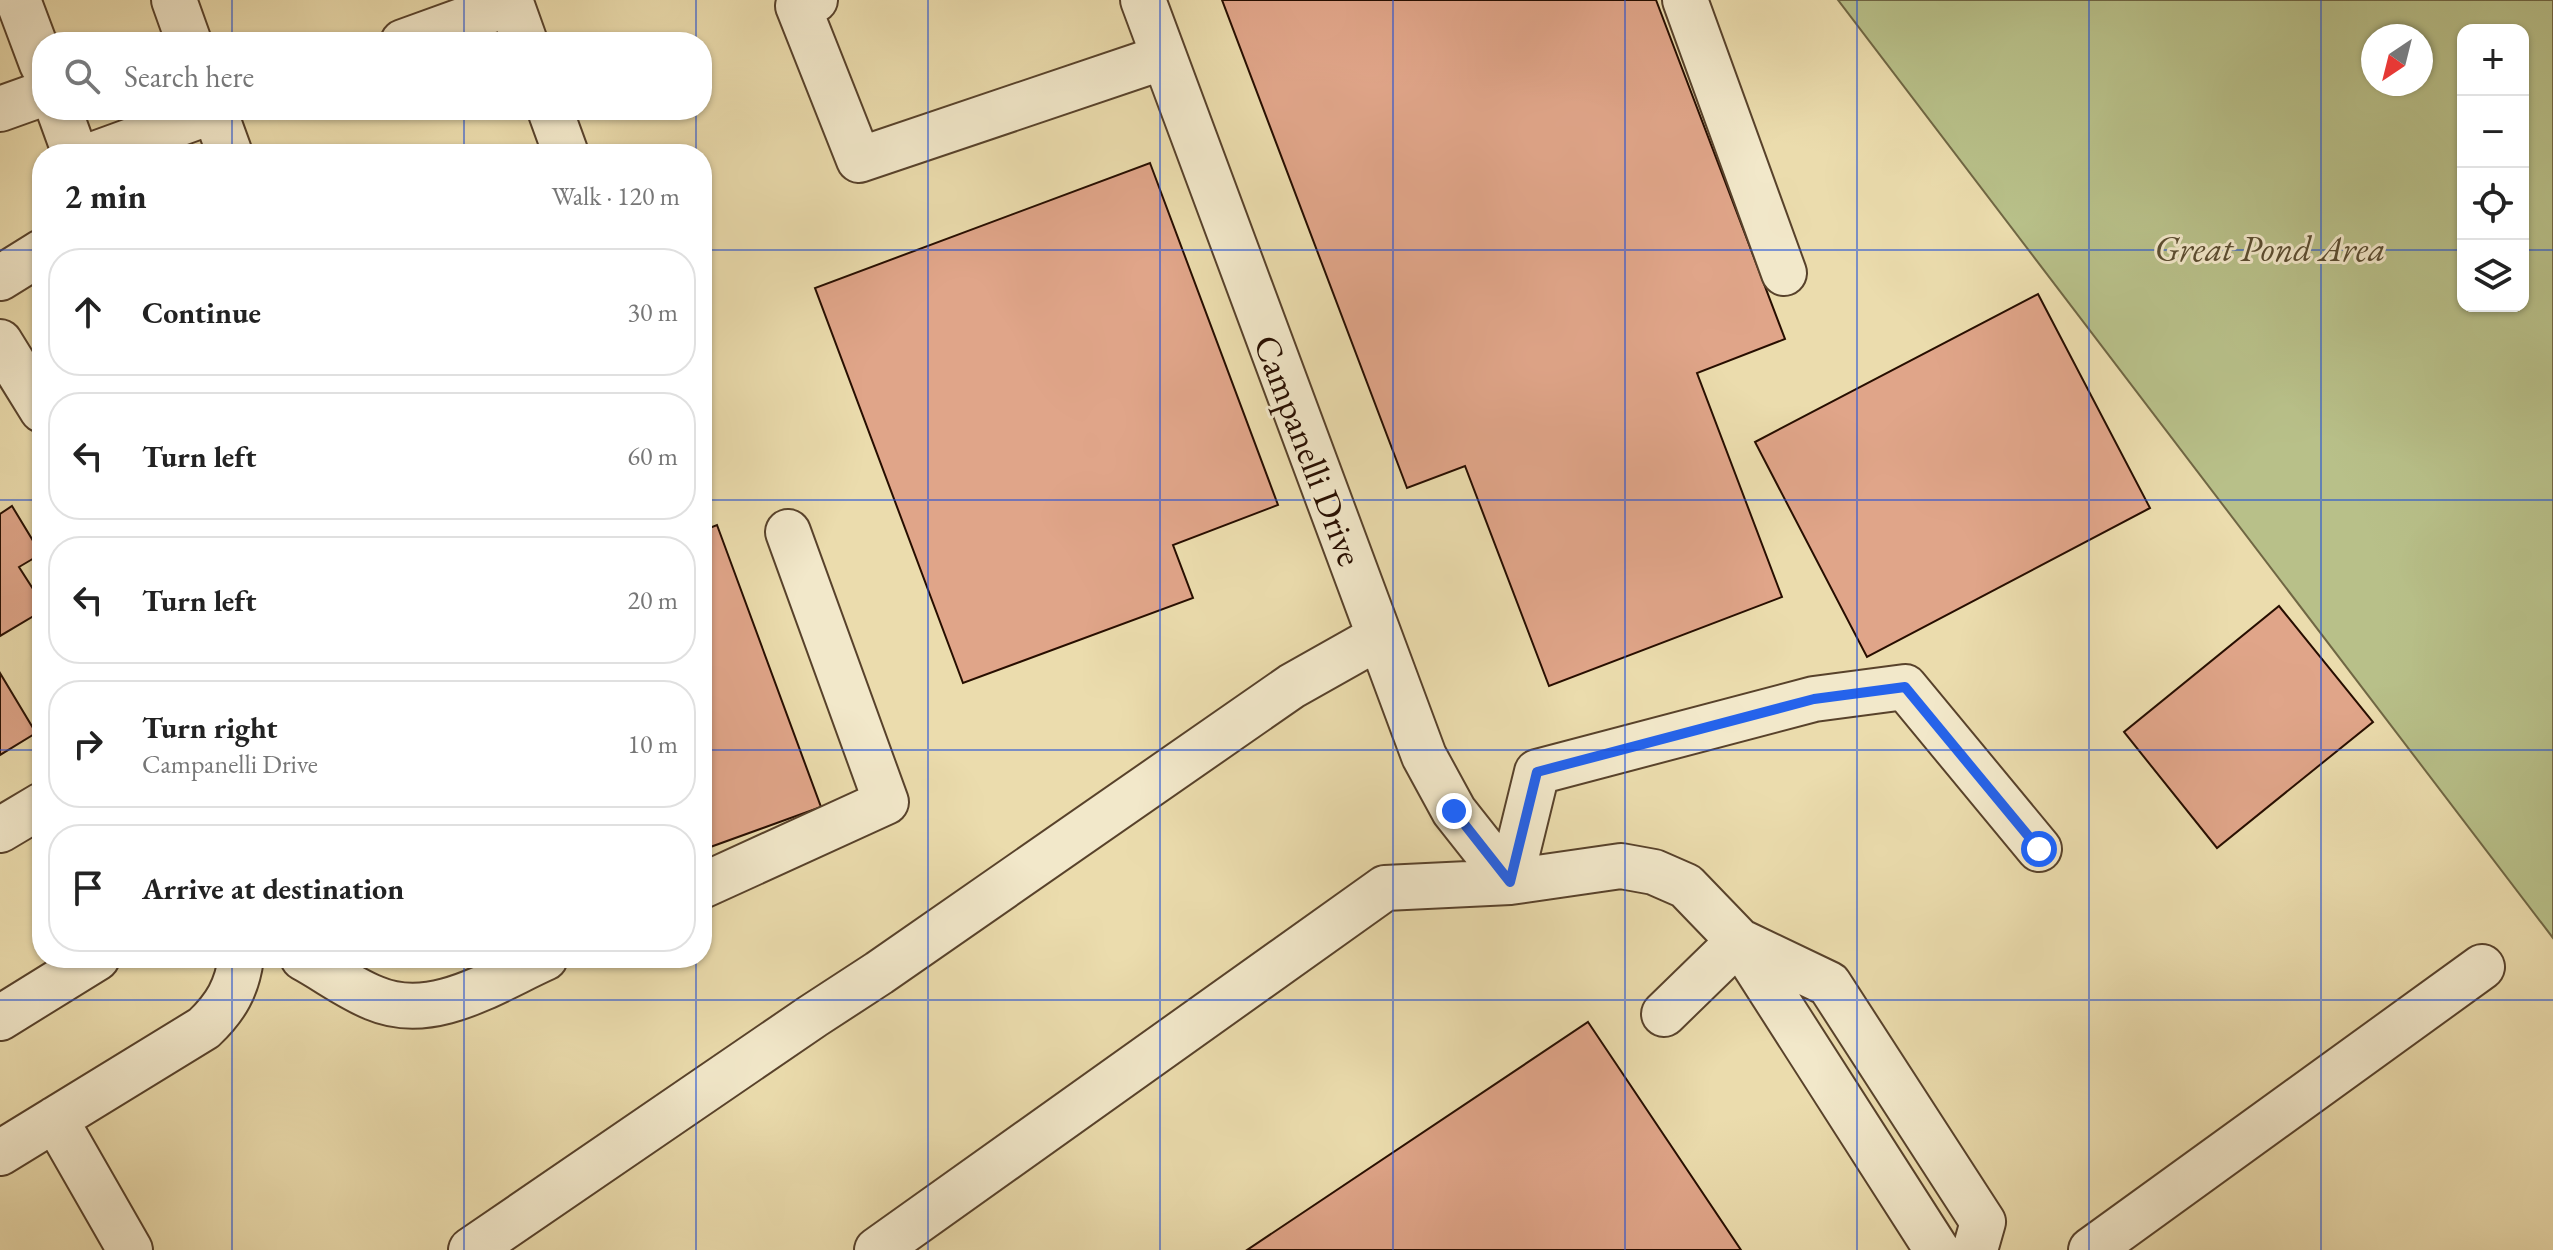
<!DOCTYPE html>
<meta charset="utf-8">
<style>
body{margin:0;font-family:"EB Garamond",serif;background:#f6f6f6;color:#222}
.controls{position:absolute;right:24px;top:24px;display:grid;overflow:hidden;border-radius:16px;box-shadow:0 2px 6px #0004}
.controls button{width:72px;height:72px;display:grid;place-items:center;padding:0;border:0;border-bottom:2px solid #e0e0e0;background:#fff;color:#222;font:40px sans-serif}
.compass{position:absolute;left:2361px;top:24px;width:72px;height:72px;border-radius:50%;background:#fff;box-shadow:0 2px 6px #0004;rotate:215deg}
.stop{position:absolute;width:24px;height:24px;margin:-18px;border:6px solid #2563eb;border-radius:50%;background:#fff}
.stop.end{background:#2563eb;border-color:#fff;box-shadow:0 2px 8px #0008}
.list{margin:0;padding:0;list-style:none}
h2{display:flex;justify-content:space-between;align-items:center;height:104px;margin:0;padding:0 32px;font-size:34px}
h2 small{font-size:26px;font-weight:400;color:#767676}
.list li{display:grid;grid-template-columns:52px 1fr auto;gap:24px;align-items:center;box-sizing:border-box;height:128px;margin:0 16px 16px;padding:0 16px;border:2px solid #e0e0e0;border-radius:32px}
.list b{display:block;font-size:30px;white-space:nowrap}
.list p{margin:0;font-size:26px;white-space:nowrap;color:#767676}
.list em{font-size:26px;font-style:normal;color:#767676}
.icon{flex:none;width:44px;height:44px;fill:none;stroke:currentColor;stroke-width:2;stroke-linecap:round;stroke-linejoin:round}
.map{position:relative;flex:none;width:2553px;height:1250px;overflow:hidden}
.search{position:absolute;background:#fff;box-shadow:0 2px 6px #0004;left:32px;top:32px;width:680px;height:88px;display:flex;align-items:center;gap:20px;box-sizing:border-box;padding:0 28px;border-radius:32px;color:#767676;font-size:30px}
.panel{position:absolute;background:#fff;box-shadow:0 2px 6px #0004;left:32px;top:144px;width:680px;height:824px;border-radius:32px}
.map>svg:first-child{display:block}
.green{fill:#b8c089;stroke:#706744;stroke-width:2;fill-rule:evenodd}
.building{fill:#e0a589;stroke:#270e00;stroke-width:2}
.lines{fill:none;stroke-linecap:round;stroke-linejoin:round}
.minor-casing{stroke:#58422b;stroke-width:48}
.minor{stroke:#f2e8ca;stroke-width:44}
.route{stroke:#2563eb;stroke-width:10}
.grid{fill:none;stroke:#1d4ed8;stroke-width:2;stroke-opacity:0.55}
.labels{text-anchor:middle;stroke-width:6;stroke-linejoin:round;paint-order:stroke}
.park-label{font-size:36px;font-style:italic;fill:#5a4c30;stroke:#f2e8ca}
.street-label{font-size:36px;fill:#270e00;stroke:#f2e8ca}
</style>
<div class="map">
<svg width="2553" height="1250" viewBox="0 0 2553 1250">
<rect width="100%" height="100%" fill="#ebdcad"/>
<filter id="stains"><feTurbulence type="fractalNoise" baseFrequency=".0025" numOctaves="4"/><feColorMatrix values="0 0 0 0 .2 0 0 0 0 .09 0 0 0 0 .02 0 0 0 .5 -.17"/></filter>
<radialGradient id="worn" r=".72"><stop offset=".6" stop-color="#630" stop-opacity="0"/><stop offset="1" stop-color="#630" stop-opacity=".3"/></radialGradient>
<path class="green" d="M1838 0H2553V938ZM2463 30H2523V306H2463ZM2373 36H2421V84H2373Z"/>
<path class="building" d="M1222 0H1656L1785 339 1697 373 1782 597 1549 686 1465 466 1407 488Z
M1150 163 1278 505 1173 545 1193 598 963 683 815 288Z
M2038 294 2150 508 1867 657 1755 442Z
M12 506 41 554 19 567 42 603V611L0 636V514Z
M717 525 821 807 702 850V531Z
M2279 606 2373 722 2217 848 2124 732Z
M0 673 36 733 0 755Z
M1588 1022 1741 1250H1247Z"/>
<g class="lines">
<defs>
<path id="minor" d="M18 0 42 64
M174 0 189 42
M510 0 525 42
M815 0 798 6 859 160 1164 57
M1143 0 1424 756 1454 811 1510 882
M1685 0 1784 273
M403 42 511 3
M0 109 42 94
M59 110 75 154
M214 110 230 154
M550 110 566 154
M95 154 216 110
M0 278 42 252
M0 342 42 410
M0 830 42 805
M1510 882 1537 772 1814 699 1905 687 2039 849
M702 886 886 802 788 532
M1739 941 1829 984 1983 1222 1975 1250
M303 958C327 971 349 988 374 998 432 1023 492 982 545 958
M1664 1014 1739 941
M0 1018 97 958
M55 1119 130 1250
M0 1153 204 1028C226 1007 237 988 241 958
M471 1250 813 1016 879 973 1292 686 1379 637
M877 1250 1385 888 1510 882 1621 866 1654 872 1686 886 1739 941 1937 1250
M2091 1250 2482 967"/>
</defs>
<use href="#minor" class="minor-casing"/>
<use href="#minor" class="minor"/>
</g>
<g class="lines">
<path class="route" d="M1454 811 1510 882 1537 772 1814 699 1905 687 2039 849"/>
</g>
<path class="grid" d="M232 0V42M464 0V42M696 0V42M928 0V1250M1160 0V1250M1393 0V1250M1625 0V1250M1857 0V1250M2089 0V1250M2321 0V1250M232 110V154M464 110V154M696 110V154M0 250H42M702 250H2463M2523 250H2553M0 500H42M702 500H2553M0 750H42M702 750H2553M232 958V1250M464 958V1250M696 958V1250M0 1000H2553"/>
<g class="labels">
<g class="park-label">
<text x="2270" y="261">Great Pond Area</text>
</g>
<g class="street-label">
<text transform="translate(1309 450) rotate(69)" y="13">Campanelli Drive</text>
</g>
</g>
<rect width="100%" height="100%" filter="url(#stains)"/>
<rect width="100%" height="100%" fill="url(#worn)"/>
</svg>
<div class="controls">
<button>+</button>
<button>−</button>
<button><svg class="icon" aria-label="locate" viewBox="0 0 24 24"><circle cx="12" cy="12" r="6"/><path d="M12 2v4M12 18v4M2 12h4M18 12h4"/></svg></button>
<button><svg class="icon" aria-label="layers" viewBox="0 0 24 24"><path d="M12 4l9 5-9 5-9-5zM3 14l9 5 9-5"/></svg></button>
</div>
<svg class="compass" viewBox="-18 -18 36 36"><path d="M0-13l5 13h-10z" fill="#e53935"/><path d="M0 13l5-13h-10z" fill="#767676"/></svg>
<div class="stop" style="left:2039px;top:849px"></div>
<div class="stop end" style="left:1454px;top:811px"></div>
<div class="search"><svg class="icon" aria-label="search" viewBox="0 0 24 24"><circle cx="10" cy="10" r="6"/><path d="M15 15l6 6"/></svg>Search here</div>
<section class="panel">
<h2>2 min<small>Walk · 120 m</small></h2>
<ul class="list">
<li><svg class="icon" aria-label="ahead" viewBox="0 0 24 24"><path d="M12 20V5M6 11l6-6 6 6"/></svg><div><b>Continue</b></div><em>30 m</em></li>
<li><svg class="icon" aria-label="left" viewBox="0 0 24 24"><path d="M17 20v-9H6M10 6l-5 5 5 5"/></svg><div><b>Turn left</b></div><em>60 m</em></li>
<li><svg class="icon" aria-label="left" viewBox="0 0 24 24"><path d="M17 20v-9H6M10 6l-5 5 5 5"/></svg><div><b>Turn left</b></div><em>20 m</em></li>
<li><svg class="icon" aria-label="right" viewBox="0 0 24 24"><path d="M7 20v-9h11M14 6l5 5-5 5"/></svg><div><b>Turn right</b><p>Campanelli Drive</p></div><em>10 m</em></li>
<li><svg class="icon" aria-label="arrive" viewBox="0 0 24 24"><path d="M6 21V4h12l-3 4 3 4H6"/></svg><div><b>Arrive at destination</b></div></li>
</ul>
</section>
</div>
